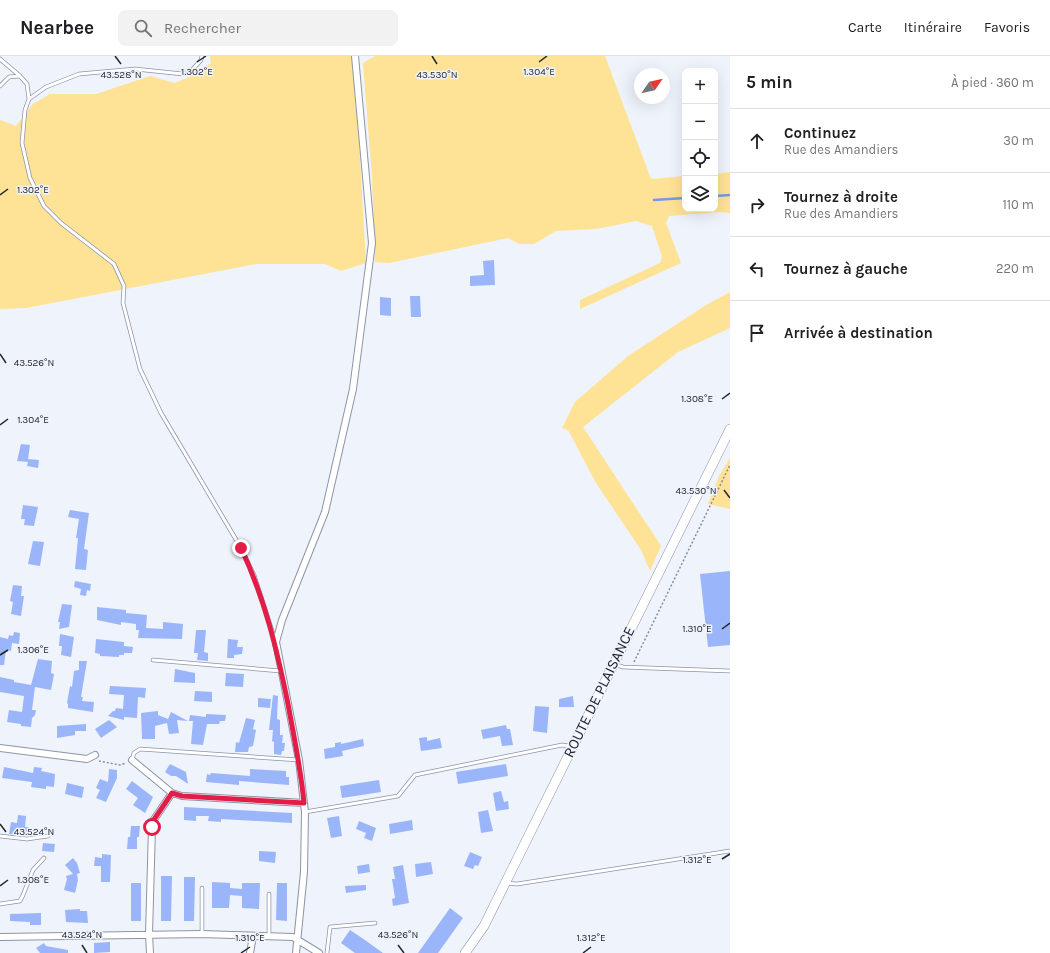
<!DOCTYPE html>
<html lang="fr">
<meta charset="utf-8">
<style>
body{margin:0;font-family:Karla,sans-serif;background:#f2f2f2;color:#202124}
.controls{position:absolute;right:12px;top:12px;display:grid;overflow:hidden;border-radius:8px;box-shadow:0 4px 16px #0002}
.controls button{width:36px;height:36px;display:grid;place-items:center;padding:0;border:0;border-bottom:1px solid #e0e0e0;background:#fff;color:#202124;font:20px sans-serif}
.compass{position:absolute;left:634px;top:12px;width:36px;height:36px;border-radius:50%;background:#fff;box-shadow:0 4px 16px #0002;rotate:56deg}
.stop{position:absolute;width:12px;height:12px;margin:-9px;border:3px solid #e11d48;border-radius:50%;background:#fff}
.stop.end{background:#e11d48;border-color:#fff;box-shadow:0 1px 4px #0008}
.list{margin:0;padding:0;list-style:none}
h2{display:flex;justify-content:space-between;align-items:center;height:52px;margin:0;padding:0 16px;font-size:17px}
h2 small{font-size:13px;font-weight:400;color:#757577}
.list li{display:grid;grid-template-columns:26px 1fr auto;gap:12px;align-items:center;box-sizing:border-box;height:64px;padding:0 16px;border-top:1px solid #e0e0e0}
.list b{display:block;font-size:15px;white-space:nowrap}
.list p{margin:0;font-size:13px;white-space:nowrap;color:#757577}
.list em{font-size:13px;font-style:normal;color:#757577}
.icon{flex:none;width:22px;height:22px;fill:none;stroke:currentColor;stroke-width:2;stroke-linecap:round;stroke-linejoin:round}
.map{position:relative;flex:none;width:730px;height:897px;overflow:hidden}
header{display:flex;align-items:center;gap:24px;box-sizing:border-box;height:56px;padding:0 20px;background:#fff;border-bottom:1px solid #e0e0e0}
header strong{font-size:19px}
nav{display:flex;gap:22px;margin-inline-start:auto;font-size:14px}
.search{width:280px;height:36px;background:#f2f2f2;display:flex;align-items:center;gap:10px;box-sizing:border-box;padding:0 14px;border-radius:8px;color:#757577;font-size:15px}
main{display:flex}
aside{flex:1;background:#fff}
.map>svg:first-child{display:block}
.green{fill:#fee295}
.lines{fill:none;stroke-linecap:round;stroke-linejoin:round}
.stream{stroke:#7997eb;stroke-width:2.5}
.building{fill:#9ab5f9}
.lane-casing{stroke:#8c94a7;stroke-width:4.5}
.street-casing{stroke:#8c94a7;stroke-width:8}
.secondary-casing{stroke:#8c94a7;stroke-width:10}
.path{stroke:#898d95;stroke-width:1.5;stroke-dasharray:2 2;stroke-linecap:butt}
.lane{stroke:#fff;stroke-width:3}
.street{stroke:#fff;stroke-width:6}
.secondary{stroke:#fff;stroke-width:9}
.route{stroke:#e11d48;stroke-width:5}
.ticks{fill:none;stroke:#23262e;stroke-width:1.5}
.labels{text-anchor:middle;stroke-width:3;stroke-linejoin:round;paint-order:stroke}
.street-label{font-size:15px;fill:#23262e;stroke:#eff3fb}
.ticks-label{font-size:10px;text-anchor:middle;fill:#23262e;stroke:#eff3fb;stroke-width:3;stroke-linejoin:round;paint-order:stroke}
</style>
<header>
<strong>Nearbee</strong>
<div class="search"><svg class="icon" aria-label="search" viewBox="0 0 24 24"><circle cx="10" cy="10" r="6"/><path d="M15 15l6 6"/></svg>Rechercher</div>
<nav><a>Carte</a><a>Itinéraire</a><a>Favoris</a></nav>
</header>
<main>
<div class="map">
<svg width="730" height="897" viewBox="0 0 730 897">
<rect width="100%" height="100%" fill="#eff3fb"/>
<path class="green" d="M210 0H354L366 207 341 215 325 208H256L26 252 0 253V64L16 70 33 48 50 38H96L150 20 175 27 194 19 211 7Z
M375 0H605L651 123 685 120V153H715V118L730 116V157L719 156 669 160 666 167 681 207 580 253V244L660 207 662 201 652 170 636 165 596 173 556 175 534 188H519L508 182 389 207 375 206 372 121 363 7Z
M730 236V272L678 296 583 371 661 490 650 515 641 494 596 427 568 374 562 372 575 346 628 300 706 249Z
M730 402V453L708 448 719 420Z"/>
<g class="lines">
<path class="stream" d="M715 140 730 139
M654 144 685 142"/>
</g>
<path class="building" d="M494 204 495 229 470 230V220L484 219 483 205Z
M410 240H420L421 261H411Z
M380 241 391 242V260L380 259Z
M21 388 30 389 28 403 39 404 38 412 27 410 28 406 17 405Z
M23 449 38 451 34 470 24 469 25 463H21Z
M70 454 89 457 84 493 88 494 86 514 75 513 78 482H76L79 463 68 461Z
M33 485 44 486 40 510 28 508Z
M730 515V589L708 591 700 518Z
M75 525 91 528 90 535 87 534 86 540 80 539 81 533 74 531Z
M13 529 22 530 21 540H24L21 560 11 558 13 546 10 545Z
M62 548 72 549 69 571 59 573 60 566H58Z
M97 551 126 554V557L147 559 146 572 163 573V566L183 568 182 583 138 582 139 574H136V568L121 566V569L97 564Z
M196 574H206L204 596 208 597V605L197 604 198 597H194Z
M14 576 20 577 19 588 12 587 11 595 6 594 4 609H0V581L8 583 9 579 13 580Z
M60 578 74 581 71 601 61 599 62 590H59Z
M96 583 124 586V590L133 591 132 597H124V599H119V601L100 600V598L95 597Z
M228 583 238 584 237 591H243L242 598 234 599V602H227Z
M38 603 52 605 51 617 54 618 51 634 35 631 32 654H36L35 659 32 662 31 671 21 670V668L7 666 9 654 22 656 24 640 0 636V621L14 624V626L31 629Z
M79 605H87L81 641H83L82 645 94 646 93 656 68 652V648L67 647 70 630 72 631 74 615 79 614Z
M175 613 195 617V627L174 626Z
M226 617 244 618 243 631 225 630Z
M110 630 146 632 145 642 138 641 137 662 124 661V664L108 660 113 655H115L116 652 123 653 124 639 109 638Z
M195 635 212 636V646L194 645Z
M273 639 278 640 277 663 280 664V679H283L282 687H285L284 695H282L281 699 274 698V686L272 685 273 674H269Z
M573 640 574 651H559V643Z
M258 642 271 643 270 652 258 651Z
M535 650 549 651 547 677 533 675Z
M158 655V659L168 663 171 656 188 665 177 664 179 677 169 678 167 667 155 670V683H142L141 657Z
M206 658 226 659 225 665H220L219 668H207L203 689 191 688 193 665H189L190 659 206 661Z
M246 662 255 664 253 673 256 674 253 690 249 691 248 696H235L236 686 239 687Z
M109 664 117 671 101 682 95 673Z
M86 668V675H75V679L57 682V670Z
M506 669 507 673H510L513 689 502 690 500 680 483 683 481 674Z
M427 681V685L440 682 442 692 421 695 419 682Z
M363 683 364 690 342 695 343 700 325 703 324 693 335 691V687L341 686V688Z
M170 708 186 716 188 728 176 720H171L165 716Z
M506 708 508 720 458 728 456 716Z
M4 711 33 717 34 711 42 712 41 715 55 718 54 731 46 730V733L31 731 32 726 2 722Z
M109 713 117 714V722L106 746 96 742 100 734 96 732 100 723 108 726Z
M250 713 286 715V721H289V729L239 725V729L206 726 207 718 210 719 211 717 250 720Z
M379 724 381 736 342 742 340 730Z
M132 725 153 741 145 757 133 749 138 742 126 733Z
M67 727 84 731 82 742 65 738Z
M501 735 504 746 508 745 509 753 496 755 493 737Z
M184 751 292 757V767L221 763V766L208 765 209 760H196V765L184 764Z
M488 754 493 775 481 777 478 756Z
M18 759 26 760 25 771H29L28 780 9 778 11 766 17 767Z
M339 760 342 780 331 782 327 762Z
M412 764 413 774 390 778 389 768Z
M359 765 376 772 372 785 364 782 366 777 356 773Z
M131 770H140L139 781H137V793H127L128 781H130Z
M43 787 55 788 54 796 42 795Z
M259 795 276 796 275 807 259 805Z
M470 796 482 801 478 810 475 809 473 813 464 810Z
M102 798 111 799 110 826H101V810H94L95 801 102 802Z
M73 802 77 807 80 817 77 818 78 824 75 837 64 834 67 823 66 820 73 818 65 809Z
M431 806 433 818 416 821 415 808Z
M369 808 370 816 358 818 357 810Z
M403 809 409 847 393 850 392 843 395 842 392 823H395L393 811Z
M161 820H172L171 865H161Z
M184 821H195L194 865H184Z
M212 826 230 827V832L242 833V827H260L259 853 242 852V840L230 839 229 852H212Z
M131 827H141V865H131Z
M277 827H287V865L276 864Z
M366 829V834L346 837 345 830Z
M450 852 463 862 438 897H418Z
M80 853V855H87L88 867 66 866 65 854Z
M41 857V869H30V866L10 865V858Z
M350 874 365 884 383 897H355L341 887Z
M110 886V896L94 897V887Z
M44 887 46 890 68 894V897H40L36 892Z"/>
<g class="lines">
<defs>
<path id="lane" d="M0 3 20 20
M0 30 9 21 20 20 27 28 29 43 46 31 79 18 135 13 183 18 192 14 201 4 202 0
M29 43 25 54 22 87 30 122 44 150 61 167 114 208 124 230 123 247 140 313 161 357 241 492 254 519 275 584
M153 604 281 615
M614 608 623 611 730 615
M132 704 134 697 140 693 299 704
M305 756 398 740 415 719 562 689 570 690
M0 780 27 783 48 780
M506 827 517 828 730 795
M202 832V878
M269 838V880
M0 848 20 845 23 839 33 814 44 802
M327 897 330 871 375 867"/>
<path id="street" d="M0 692 87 703 95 699
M132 704 172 737
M0 881 202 878 293 881 319 897
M150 897 149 878 152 771 153 765 172 737 182 740 304 747
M250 897 253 880
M296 897 304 816 305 756 299 704 276 586 282 564 325 456 353 333 372 187 355 0"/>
<path id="secondary" d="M465 897 484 870 730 373"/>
</defs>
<use href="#lane" class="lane-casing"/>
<use href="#street" class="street-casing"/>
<use href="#secondary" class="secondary-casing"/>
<path class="path" d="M634 606 730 409
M99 705 120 709 126 707"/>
<use href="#lane" class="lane"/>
<use href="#street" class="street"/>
<use href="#secondary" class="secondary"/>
</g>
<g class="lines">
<path class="route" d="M152 771 153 765 172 737 182 740 304 747C301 714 294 681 288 648 277 594 265 543 241 492"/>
</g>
<path class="ticks" d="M115 0 121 8M432 0 437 8M197 6 206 0M539 6 547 0M0 139 8 133M0 298 6 307M722 343 730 337M0 369 8 363M724 434 730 442M722 573 730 567M0 599 8 594M0 768 6 776M722 803 730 798M0 830 8 824M82 889 87 897M398 889 404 897M241 897 250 891M583 897 591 891"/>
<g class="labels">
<g class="street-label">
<text transform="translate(599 636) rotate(-64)" y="5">ROUTE DE PLAISANCE</text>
</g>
</g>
<g class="ticks-label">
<text x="197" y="19">1.302°E</text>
<text x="539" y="19">1.304°E</text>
<text x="121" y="22">43.528°N</text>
<text x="437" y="22">43.530°N</text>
<text x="33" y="137">1.302°E</text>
<text x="34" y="310">43.526°N</text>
<text x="697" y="346">1.308°E</text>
<text x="33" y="367">1.304°E</text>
<text x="696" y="438">43.530°N</text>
<text x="697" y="576">1.310°E</text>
<text x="33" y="597">1.306°E</text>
<text x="34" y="779">43.524°N</text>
<text x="697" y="807">1.312°E</text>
<text x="33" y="827">1.308°E</text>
<text x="82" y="882">43.524°N</text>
<text x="398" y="882">43.526°N</text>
<text x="250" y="885">1.310°E</text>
<text x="591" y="885">1.312°E</text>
</g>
</svg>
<div class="controls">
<button>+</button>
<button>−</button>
<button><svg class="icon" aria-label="locate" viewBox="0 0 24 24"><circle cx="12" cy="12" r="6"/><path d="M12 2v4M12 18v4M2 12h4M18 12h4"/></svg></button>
<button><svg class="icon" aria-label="layers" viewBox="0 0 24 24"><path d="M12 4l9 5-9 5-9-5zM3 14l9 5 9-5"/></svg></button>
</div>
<svg class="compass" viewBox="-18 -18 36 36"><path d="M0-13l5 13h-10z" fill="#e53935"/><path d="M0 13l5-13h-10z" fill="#757577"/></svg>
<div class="stop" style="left:152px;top:771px"></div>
<div class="stop end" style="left:241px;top:492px"></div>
</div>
<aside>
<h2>5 min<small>À pied · 360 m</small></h2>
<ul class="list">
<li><svg class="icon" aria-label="ahead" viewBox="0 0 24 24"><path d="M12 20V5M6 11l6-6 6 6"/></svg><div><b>Continuez</b><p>Rue des Amandiers</p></div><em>30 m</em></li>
<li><svg class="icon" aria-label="right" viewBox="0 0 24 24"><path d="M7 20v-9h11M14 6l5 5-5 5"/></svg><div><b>Tournez à droite</b><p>Rue des Amandiers</p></div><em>110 m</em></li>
<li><svg class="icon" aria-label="left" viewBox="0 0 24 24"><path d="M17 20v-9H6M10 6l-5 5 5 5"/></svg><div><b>Tournez à gauche</b></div><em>220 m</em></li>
<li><svg class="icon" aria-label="arrive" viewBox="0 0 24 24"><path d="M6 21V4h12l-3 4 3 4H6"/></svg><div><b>Arrivée à destination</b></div></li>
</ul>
</aside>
</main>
